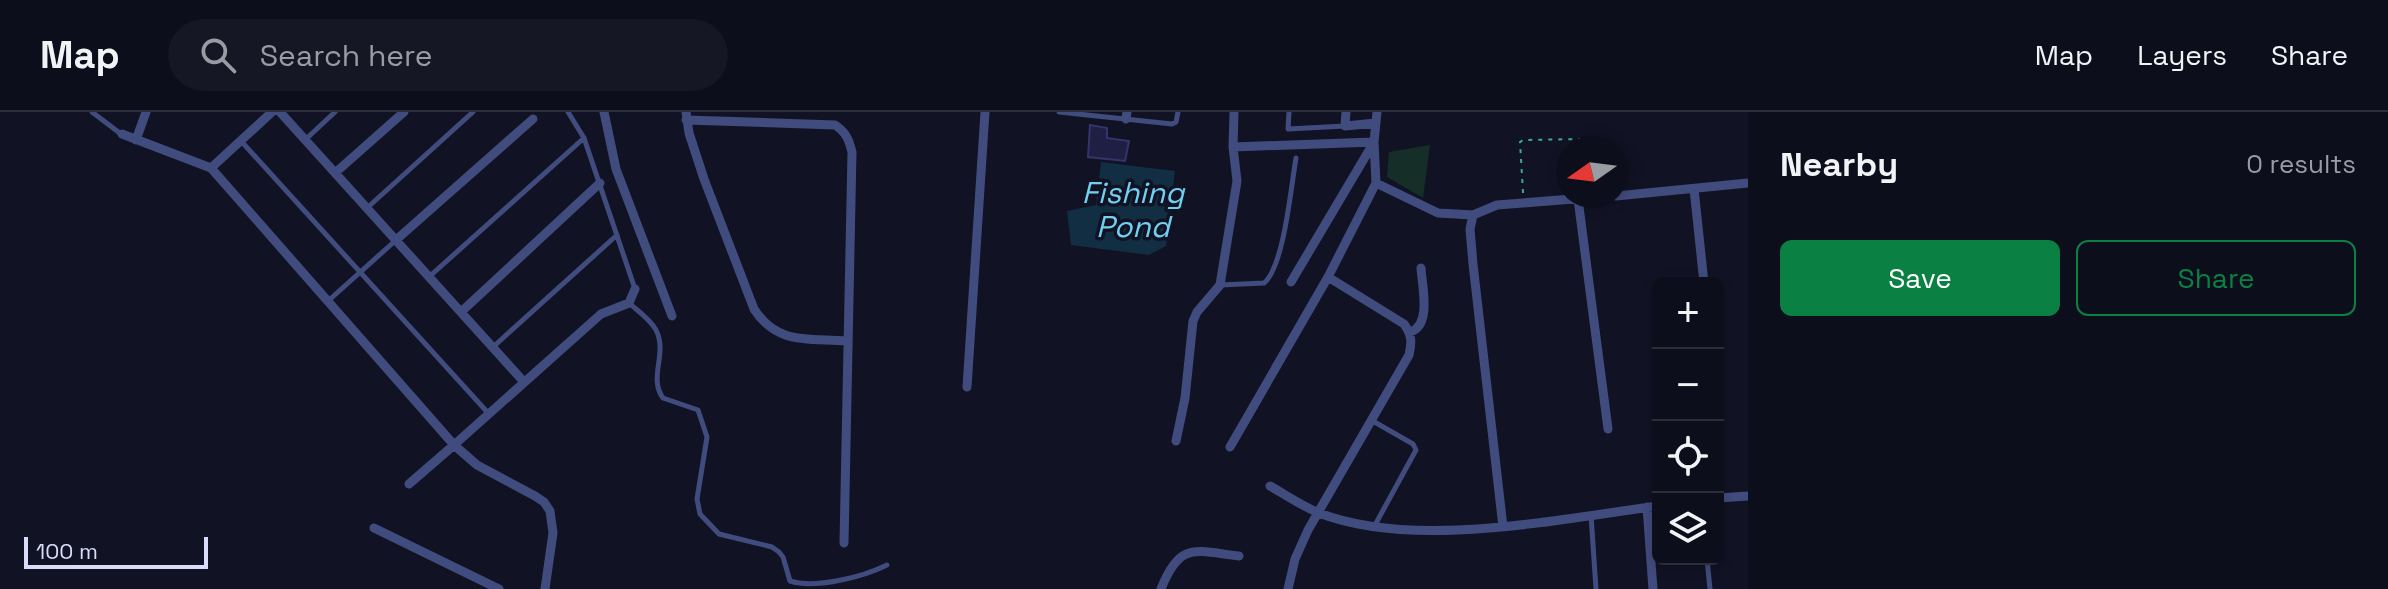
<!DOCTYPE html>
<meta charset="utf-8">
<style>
body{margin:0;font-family:"Space Grotesk",sans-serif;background:#161724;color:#f1f3f6}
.controls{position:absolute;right:24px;bottom:24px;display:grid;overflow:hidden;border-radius:12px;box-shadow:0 4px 12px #0003}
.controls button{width:72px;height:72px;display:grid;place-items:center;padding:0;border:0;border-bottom:2px solid #2d2e3a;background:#0d0e1b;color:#f1f3f6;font:40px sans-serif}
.compass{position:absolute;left:1556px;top:24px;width:72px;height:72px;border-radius:50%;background:#0d0e1b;box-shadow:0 4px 12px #0003;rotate:256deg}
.scale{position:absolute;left:24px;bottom:20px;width:184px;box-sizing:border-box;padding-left:8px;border:4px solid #d9dcfb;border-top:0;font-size:22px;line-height:28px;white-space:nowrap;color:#d9dcfb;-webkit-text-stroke:6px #111224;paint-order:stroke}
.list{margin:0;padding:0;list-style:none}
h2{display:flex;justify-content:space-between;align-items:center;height:104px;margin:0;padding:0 32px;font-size:34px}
h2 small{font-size:26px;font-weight:400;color:#9a9ca3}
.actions{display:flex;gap:16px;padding:24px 32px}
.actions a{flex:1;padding:18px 0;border:2px solid #0b8043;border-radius:12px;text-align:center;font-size:28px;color:#0b8043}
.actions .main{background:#0b8043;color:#fff}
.icon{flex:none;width:44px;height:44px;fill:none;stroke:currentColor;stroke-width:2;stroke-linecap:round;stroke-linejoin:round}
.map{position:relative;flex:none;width:1748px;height:477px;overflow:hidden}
header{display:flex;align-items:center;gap:48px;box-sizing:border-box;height:112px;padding:0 40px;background:#0d0e1b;border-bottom:2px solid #2d2e3a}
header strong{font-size:38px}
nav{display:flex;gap:44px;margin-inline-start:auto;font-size:28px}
.search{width:560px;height:72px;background:#161724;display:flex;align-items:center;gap:20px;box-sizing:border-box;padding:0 28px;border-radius:44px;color:#9a9ca3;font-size:30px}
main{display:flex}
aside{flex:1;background:#0d0e1b}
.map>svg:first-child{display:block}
.green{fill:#152e28}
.water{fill:#122e43}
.building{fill:#1f1f43;stroke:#34346d;stroke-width:2}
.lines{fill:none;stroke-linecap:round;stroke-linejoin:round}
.path{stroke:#3cac8e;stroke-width:2;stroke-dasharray:4 6;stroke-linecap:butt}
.service{stroke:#414c7e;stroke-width:5}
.minor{stroke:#414c7e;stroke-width:9}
.labels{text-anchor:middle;stroke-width:7;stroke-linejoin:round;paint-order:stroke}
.water-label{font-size:30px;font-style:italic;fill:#71d0f0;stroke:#111224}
</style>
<header>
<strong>Map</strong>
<div class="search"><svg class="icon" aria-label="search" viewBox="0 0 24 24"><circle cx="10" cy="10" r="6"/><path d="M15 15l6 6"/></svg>Search here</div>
<nav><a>Map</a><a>Layers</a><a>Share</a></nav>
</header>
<main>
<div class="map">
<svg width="1748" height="477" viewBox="0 0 1748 477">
<rect width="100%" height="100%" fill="#111224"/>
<path class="green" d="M1430 33 1423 86 1387 65 1389 40Z"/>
<path class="water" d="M1101 50 1175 59 1166 134 1149 143 1071 133 1067 99 1096 93Z"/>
<path class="building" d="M1090 13 1107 16V26L1129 29 1125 49 1088 45Z"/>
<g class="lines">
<path class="path" d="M1523 81 1520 30 1523 28 1582 27 1585 36"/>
<path class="service" d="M92 0 121 22
M568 0 584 26 635 177
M1059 0 1172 12 1176 10 1178 0
M1289 0 1288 17 1345 14
M306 27 335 0
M241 29 489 302
M367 96 473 0
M430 164 584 26
M1220 173 1264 171C1284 155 1291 74 1296 46
M328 189 395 129
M629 191C638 199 651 208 656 218 668 241 648 266 663 286L698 298 707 325 697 387 700 402 719 422 772 435 779 440 783 445 790 469C815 477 863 465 887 453
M493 235 617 123
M1371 308 1413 332 1416 338 1375 413
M1591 403 1596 477
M1707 447 1710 477"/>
<path class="minor" d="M272 0 211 56 454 333 601 202 629 191 635 177
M280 0 524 270
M604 0 616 57 672 204
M686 0 689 21 704 67 754 197C777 233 808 226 846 229
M1346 0 1345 14 1376 11
M1126 7 1127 0
M686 8 835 13C846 20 849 28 852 40L844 431
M122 22 211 56
M136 28 146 0
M1233 35 1234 0
M335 61 404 0
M1376 71 1438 101 1473 103
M1694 77 1704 171
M1616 84 1748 71
M1578 87 1608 317
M396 128 533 7
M1291 170 1374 30
M461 200 600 71
M1410 220C1432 214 1422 174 1421 156
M967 275 985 0
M1176 329 1185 286 1193 209 1197 200 1220 173 1237 69 1233 35 1374 30
M1230 335 1328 165
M409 372 454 333 477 353 535 384 544 390 550 399 553 421 545 477
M1270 374C1286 383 1302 394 1319 401 1415 438 1557 407 1658 394
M1718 386 1748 384
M1647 395 1653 477
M1503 415 1473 152 1470 117 1473 103 1497 93 1611 84
M374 416 499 477
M1161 477C1180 429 1195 439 1239 444
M1288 477 1295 447 1308 418 1409 243C1412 230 1412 223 1404 212L1328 165 1376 71 1374 30 1377 0"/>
</g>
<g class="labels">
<g class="water-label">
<text x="1133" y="91">Fishing<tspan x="1133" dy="34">Pond</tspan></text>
</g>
</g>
</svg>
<div class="controls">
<button>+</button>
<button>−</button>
<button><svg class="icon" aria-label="locate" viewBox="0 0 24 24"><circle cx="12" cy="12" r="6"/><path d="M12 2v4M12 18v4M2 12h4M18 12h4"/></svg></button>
<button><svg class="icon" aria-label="layers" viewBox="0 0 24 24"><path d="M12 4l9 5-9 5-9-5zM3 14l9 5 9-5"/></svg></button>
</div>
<svg class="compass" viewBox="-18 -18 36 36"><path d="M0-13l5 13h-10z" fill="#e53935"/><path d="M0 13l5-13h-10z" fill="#9a9ca3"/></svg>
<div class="scale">100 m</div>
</div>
<aside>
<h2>Nearby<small>0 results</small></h2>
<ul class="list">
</ul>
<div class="actions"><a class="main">Save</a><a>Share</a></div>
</aside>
</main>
